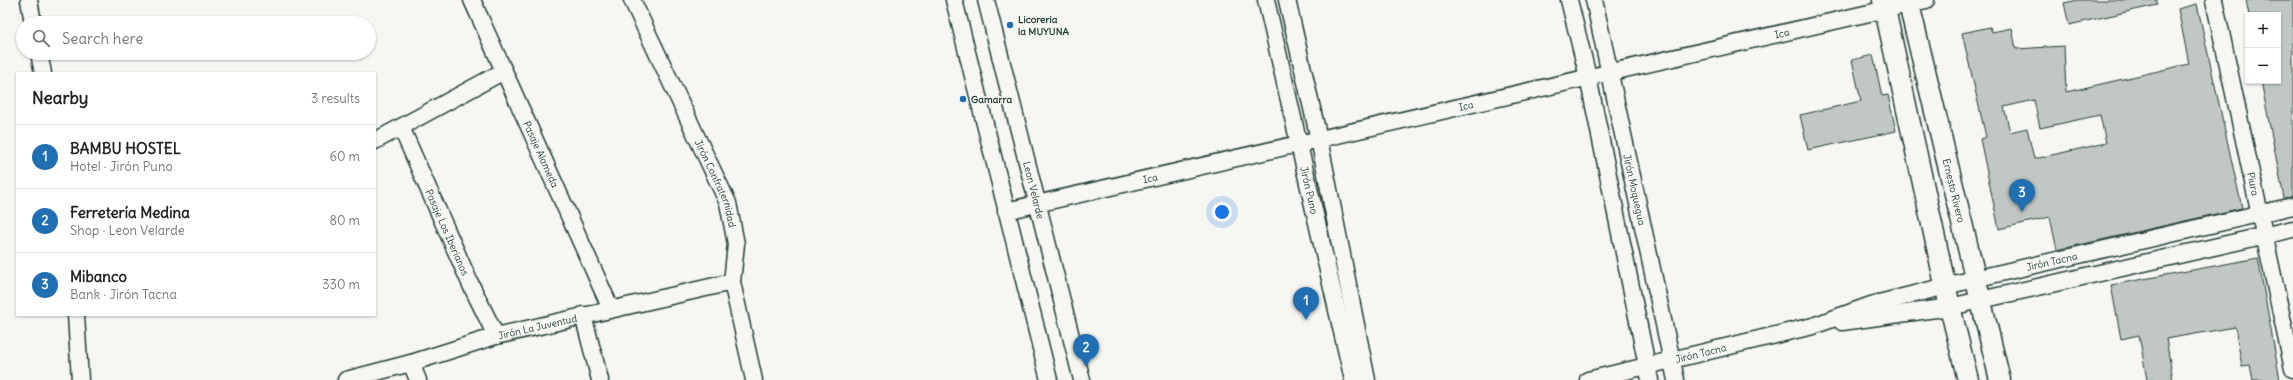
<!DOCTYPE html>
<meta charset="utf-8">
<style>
body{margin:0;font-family:Delius,sans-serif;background:#f2f2f2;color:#222}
.controls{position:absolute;right:12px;top:12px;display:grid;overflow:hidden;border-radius:0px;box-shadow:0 1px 3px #0004}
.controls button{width:36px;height:36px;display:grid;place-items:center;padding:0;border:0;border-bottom:1px solid #e0e0e0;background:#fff;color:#222;font:20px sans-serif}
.you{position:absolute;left:1222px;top:212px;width:14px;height:14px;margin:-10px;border:3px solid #fff;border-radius:50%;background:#1a73e8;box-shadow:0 0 0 6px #1a73e833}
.badge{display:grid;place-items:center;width:26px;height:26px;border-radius:50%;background:#1f6fb2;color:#fff;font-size:13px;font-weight:700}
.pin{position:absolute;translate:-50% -33px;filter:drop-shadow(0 1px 2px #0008)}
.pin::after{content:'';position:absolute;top:21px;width:14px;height:12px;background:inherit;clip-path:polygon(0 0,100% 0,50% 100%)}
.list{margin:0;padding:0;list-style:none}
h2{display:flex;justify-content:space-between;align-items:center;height:52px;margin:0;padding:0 16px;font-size:17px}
h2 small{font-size:13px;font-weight:400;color:#767676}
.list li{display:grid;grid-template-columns:26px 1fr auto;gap:12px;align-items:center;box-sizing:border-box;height:64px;padding:0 16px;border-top:1px solid #e0e0e0}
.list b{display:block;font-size:15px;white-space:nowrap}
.list p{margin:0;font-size:13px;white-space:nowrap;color:#767676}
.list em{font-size:13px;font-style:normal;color:#767676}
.icon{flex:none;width:22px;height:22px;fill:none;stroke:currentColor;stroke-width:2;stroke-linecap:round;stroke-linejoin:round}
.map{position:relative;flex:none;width:2293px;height:380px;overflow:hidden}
.search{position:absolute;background:#fff;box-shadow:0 1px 3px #0004;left:16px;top:16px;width:360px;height:44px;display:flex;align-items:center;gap:10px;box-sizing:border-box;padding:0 14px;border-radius:22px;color:#767676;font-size:15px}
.panel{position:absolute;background:#fff;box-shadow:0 1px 3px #0004;left:16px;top:72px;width:360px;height:244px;border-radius:0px}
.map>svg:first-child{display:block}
.building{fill:#c1c8c3;stroke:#1f3d34;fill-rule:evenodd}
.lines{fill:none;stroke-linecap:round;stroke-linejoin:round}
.minor-casing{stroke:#1f3d34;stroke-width:19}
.major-casing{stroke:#1f3d34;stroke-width:23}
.minor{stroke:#f6f6f2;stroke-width:16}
.major{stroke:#f6f6f2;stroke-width:20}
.poi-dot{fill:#1f6fb2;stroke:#f6f6f2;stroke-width:1.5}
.labels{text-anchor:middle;stroke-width:3;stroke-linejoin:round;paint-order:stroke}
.poi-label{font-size:10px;font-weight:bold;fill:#1f3d34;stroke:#f6f6f2;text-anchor:start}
.street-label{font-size:10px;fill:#1f3d34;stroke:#f6f6f2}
</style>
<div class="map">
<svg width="2293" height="380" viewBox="0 0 2293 380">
<rect width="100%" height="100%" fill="#f6f6f2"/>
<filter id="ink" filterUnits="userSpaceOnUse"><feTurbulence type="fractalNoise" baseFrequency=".025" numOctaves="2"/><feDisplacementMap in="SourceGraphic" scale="8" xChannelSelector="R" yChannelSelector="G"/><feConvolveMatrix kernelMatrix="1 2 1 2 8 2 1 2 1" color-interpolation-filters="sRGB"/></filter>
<g filter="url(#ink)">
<path class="building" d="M2078 0H2157V5L2069 25 2064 3Z
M2246 0H2293V197L2284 198 2261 81H2278V15H2249Z
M2197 4 2242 208 2057 250 2050 217 1999 229 1980 139 1986 137 1962 33 1990 27 1992 32 2012 28 2016 49 2064 46 2066 92 2189 64 2178 9ZM2034 100 2040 128 2100 115 2106 143 2034 159 2027 128 2010 132 2004 107Z
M1873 55 1882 96 1888 95 1896 131 1808 150 1800 115 1861 101 1852 60Z
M2258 258 2280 380H2253L2250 365 2242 366 2235 327 2166 339 2173 380H2147L2139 335 2121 339 2111 285Z"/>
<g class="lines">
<defs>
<g id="minor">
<path d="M29 0 33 23"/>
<path id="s1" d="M472 0 611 309"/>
<path id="s2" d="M632 0 728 203 736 244 732 282 754 380"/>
<path d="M954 0 1049 380"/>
<path id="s3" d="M986 0 1082 380"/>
<path id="s4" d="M1266 0 1353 380"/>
<path d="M1287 0 1319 139 1367 380"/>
<path d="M1569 0 1588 77 1650 380"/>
<path id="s5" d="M1594 0 1676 380"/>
<path id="s6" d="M2214 0 2293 369"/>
<path d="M39 53 43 73"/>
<path id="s7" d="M401 127 470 283 496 336"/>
<path d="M375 141 504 71"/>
<path id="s8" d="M1006 211 1926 0"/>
<path d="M76 315 80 380"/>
<path d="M583 315 600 380"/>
<path d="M1842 322 1950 307 2293 229"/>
<path d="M411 363 418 380"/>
<path id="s9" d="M346 380 411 363 496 336 732 282"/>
<path id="s10" d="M1588 380 1813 326 1871 305 1974 279 2293 206"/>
</g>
<g id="major">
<path d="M1883 0 1950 307 1968 380"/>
<path id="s11" d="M1908 0 2000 380"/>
</g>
</defs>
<use href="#minor" class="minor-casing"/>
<use href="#major" class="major-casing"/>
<use href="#minor" class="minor"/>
<use href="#major" class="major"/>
</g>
</g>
<g class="poi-dot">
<circle cx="1010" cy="25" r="4"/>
<circle cx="963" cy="99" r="4"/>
</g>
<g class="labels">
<g class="poi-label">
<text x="1018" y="23">Licoreria<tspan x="1018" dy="12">la MUYUNA</tspan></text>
<text x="971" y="103">Gamarra</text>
</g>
<g class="street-label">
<text dy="4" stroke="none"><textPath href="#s8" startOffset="796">Ica</textPath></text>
<text dy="4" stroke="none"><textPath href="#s8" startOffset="472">Ica</textPath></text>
<text dy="4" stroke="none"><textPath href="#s1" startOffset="169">Pasaje Alameda</textPath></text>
<text dy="4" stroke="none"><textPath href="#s8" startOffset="148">Ica</textPath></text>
<text dy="4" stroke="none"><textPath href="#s2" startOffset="202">Jirón Confraternidad</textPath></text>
<text dy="4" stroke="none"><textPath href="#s6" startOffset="188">Piura</textPath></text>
<text dy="4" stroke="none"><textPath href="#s3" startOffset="196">Leon Velarde</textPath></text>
<text dy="4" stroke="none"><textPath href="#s4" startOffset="195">Jirón Puno</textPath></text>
<text dy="4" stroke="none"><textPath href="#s5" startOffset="194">Jirón Moquegua</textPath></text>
<text dy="4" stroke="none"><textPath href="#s11" startOffset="196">Ernesto Rivero</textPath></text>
<text dy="4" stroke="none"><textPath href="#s7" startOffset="115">Pasaje Los Iberianos</textPath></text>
<text dy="4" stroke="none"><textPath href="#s10" startOffset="479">Jirón Tacna</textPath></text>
<text dy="4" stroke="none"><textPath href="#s9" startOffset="199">Jirón La Juventud</textPath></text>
<text dy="4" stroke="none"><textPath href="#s10" startOffset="116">Jirón Tacna</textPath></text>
</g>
</g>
</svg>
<div class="controls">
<button>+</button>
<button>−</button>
</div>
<div class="you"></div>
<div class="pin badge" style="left:1306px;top:320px">1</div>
<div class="pin badge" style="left:1086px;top:367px">2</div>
<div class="pin badge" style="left:2022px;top:212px">3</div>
<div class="search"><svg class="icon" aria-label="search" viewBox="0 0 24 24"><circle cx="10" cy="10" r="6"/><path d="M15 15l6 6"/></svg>Search here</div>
<section class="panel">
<h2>Nearby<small>3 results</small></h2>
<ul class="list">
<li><span class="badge">1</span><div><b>BAMBU HOSTEL</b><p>Hotel · Jirón Puno</p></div><em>60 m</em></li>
<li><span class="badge">2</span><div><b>Ferretería Medina</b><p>Shop · Leon Velarde</p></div><em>80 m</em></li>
<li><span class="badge">3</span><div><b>Mibanco</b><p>Bank · Jirón Tacna</p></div><em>330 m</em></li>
</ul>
</section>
</div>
